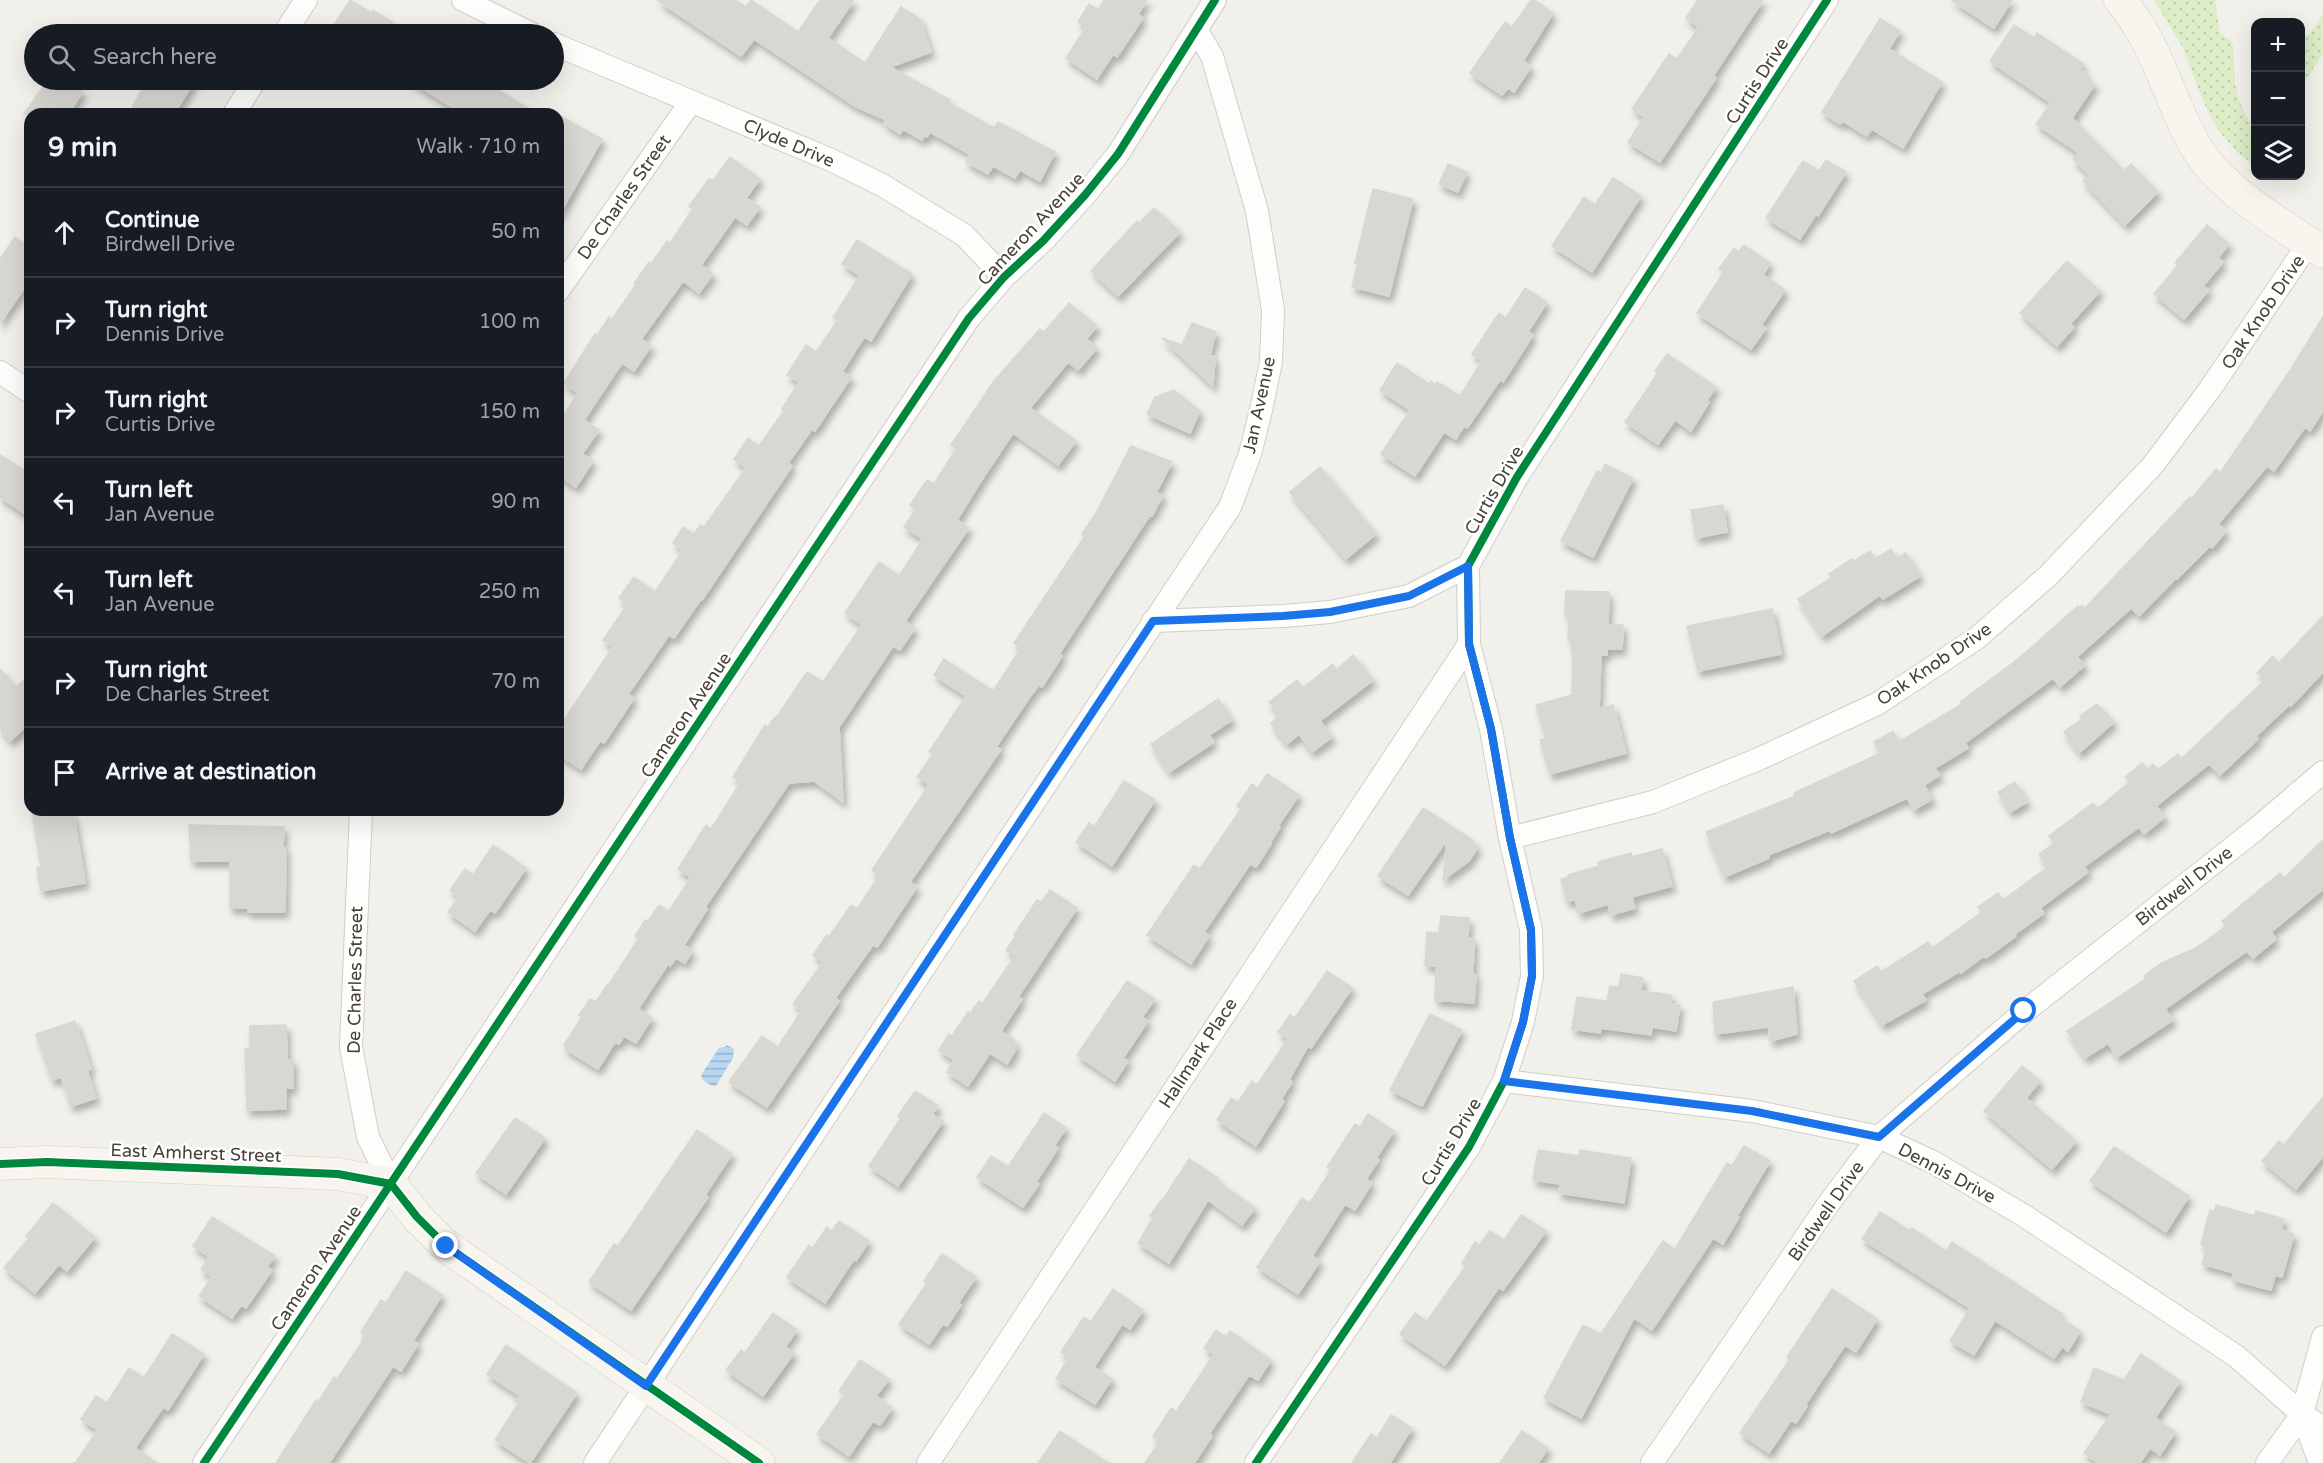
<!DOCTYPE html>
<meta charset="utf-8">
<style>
body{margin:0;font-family:"Varela Round",sans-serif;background:#20242c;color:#f1f3f6}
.controls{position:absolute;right:18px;top:18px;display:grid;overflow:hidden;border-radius:12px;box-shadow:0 6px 24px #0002}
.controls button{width:54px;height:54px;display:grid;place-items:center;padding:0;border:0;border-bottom:2px solid #363941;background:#171b24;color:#f1f3f6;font:30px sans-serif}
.stop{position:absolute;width:18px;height:18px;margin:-14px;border:4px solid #1a73e8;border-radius:50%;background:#fff}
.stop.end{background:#1a73e8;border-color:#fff;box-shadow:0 2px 6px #0008}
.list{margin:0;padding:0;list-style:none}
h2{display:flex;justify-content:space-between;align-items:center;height:78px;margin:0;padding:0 24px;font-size:26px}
h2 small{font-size:20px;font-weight:400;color:#9ea1a6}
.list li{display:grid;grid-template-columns:39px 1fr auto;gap:18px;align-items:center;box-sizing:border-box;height:90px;padding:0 24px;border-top:2px solid #363941}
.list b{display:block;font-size:22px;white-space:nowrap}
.list p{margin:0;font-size:20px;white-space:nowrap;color:#9ea1a6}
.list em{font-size:20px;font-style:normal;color:#9ea1a6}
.icon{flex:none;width:33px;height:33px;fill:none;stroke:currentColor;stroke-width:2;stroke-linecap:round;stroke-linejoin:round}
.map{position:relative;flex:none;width:2323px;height:1463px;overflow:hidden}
.search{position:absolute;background:#171b24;box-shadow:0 6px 24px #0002;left:24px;top:24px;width:540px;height:66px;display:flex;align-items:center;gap:15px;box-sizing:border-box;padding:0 21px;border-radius:33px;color:#9ea1a6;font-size:22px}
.panel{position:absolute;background:#171b24;box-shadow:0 6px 24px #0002;left:24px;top:108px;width:540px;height:708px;border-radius:18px}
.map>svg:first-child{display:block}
.grass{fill:url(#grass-dots)}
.water{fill:url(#water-rules)}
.building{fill:#d9d7d1;stroke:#d9d7d0;stroke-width:1.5;filter:url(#shadow)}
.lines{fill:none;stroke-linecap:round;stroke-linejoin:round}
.street-casing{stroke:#cfcec8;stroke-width:24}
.secondary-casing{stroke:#d1cec1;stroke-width:33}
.street{stroke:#fdfdfc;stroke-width:22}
.secondary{stroke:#f7f5ee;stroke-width:32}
.cycleway-casing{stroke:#fff;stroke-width:11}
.cycleway{stroke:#00873e;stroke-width:8}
.route{stroke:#1a73e8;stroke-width:8}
.labels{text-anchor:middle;stroke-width:5;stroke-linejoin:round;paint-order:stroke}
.street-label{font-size:18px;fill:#484235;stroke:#fff}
</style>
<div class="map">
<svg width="2323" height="1463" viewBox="0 0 2323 1463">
<defs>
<pattern id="grass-dots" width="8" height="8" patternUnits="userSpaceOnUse" patternTransform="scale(1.5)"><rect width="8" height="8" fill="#dcedc8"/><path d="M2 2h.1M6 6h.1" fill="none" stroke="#beccac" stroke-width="1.8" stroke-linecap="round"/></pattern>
<pattern id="water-rules" width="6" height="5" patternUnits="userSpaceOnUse" patternTransform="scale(1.5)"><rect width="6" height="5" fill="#b8d7f2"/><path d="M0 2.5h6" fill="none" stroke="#98b0c5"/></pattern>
<filter id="shadow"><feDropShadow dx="3.5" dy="6" stdDeviation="3" flood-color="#0004"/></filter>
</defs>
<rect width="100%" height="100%" fill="#f1f0ea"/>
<path class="grass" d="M2154 0H2215L2220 33 2233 43 2235 85 2239 101 2255 133V166L2235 150 2219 131 2207 110 2182 46Z
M2323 13V54L2301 87V31L2308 36Z"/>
<path class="water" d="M727 1045 734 1049 733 1058 716 1086C710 1086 702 1081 701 1075L719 1048 725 1047Z"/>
<path class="building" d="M350 0 371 13 373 10 393 23 385 34H328Z
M657 0H735L746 7 751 0 798 32 820 0H854L828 38 865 63 901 7 920 19 931 52 890 67 950 100 949 103 994 128 998 122 1055 152 1040 181 1020 170 1015 178 993 166 988 174 966 162 970 154 930 132 927 137 924 136 922 140 903 129 900 134 884 123 886 120 855 106 754 39 741 56Z
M1104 0H1147L1138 14 1143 18 1117 57 1113 54 1097 79 1066 58 1086 27 1078 22 1089 4 1098 10Z
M1531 0H1534L1553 13 1523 61 1531 67 1514 92 1508 88 1502 95 1470 73 1505 22 1512 27Z
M1698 0H1763L1713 76 1716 78 1660 162 1628 142 1644 117 1632 109 1669 54 1677 59 1699 27 1686 18Z
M1951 0H2012L1994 28Z
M1880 19 1900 31 1889 49 1942 82 1903 148 1872 129 1867 136 1843 121 1840 124 1822 112Z
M2014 25 2034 38 2037 33 2083 64 2079 69 2087 74 2085 77 2095 84 2072 118 2124 171 2131 164 2158 192 2125 225 2083 181 2089 175 2073 159 2079 153 2036 124 2051 103 1990 61Z
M48 80H66L83 92 68 114H24Z
M148 80H195L174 114H144L132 107Z
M409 80H482L537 114H463Z
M558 115 602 139 558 217Z
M730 157 760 179 746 198 760 207 747 225 735 217 701 265 713 274 699 293 683 281 641 339 651 346 634 371 622 363 584 420 599 430 582 454 593 461 576 487 558 475V424L578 393 564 383 595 334 597 336 609 317 612 319 636 285 634 284 649 262 651 264 667 241 670 243 693 209 689 206 709 179 713 181Z
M1826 160 1846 172 1818 216 1816 214 1800 239 1766 218 1803 161 1819 171Z
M1448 164 1467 172 1458 192 1439 184Z
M1613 178 1641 196 1592 272 1552 246 1584 197 1595 205Z
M1373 189 1413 199 1389 296 1352 287 1358 264 1355 263Z
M1154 208 1180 232 1118 296 1091 271 1137 221 1139 223Z
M2207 225 2229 244 2218 258 2223 262 2203 286 2209 290 2184 319 2154 294 2178 265 2175 263Z
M15 237 30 247V280L0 323V259Z
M857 240 912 274 871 341 864 337 842 372 851 377 815 431 812 429 788 463 792 466 702 600 701 599 674 638 669 635 628 694 634 698 604 743 600 741 581 769 558 754V729L613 647 603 640 627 605 619 598 634 577 655 592 683 550 673 543 683 527 694 534 700 525 704 527 746 468 734 459 748 438 759 446 784 411 782 409 799 382 787 375 806 345 816 352 838 320 833 318 860 275 842 264Z
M1744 245 1770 263 1763 275 1785 290 1761 325 1766 328 1751 349 1697 313 1724 272 1719 269 1734 248 1739 252Z
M2067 261 2100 291 2070 324 2074 327 2057 346 2020 313Z
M1525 288 1547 302 1528 332 1533 335 1503 382 1500 380 1467 428 1464 426 1456 439 1444 432 1415 476 1381 454 1410 410 1380 390 1397 363 1429 384 1431 381 1436 385 1437 382 1460 396 1482 361 1472 354 1499 313 1506 318Z
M1069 303 1097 326 1086 339 1097 348 1078 370 1068 362 1030 408 1076 441 1058 465 1013 433 981 481 957 520 969 528 905 621 915 628 900 650 893 646 839 727 843 802 814 781 789 783 705 907 707 909 684 945 692 951 685 963 676 958 670 966 668 964 640 1006V1010L652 1018 636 1043 624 1036 619 1044 615 1042 598 1069 565 1049 566 1046 564 1045 582 1017 579 1015 590 999 596 1002 607 985 608 986 639 938 635 936 645 920 648 921 659 905 669 911 691 877 678 869 706 825 711 829 741 782 733 777 765 725 768 727 775 717 776 718 807 672 823 682 862 625 845 613 879 562 899 576 923 539 904 527 916 509 910 505 927 480 934 484 956 449 951 445 994 381 1040 329 1044 332Z
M2323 317V411L2310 431 2305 427 2274 471 2267 466 2218 524 2226 531 2212 548 2210 546 2177 579 2176 578 2139 616 2131 608 2077 657 2085 665 2060 687 2053 678 1965 743 1968 748 1935 768 1940 775 1924 785 1932 799 1914 810 1907 798 1831 833 1830 830 1768 855 1769 858 1724 877 1706 832 1795 796 1794 793 1881 753 1874 742 1893 731 1899 742 1962 704 1960 702 2018 659 2078 606 2079 608 2082 606 2085 608 2190 497 2192 498 2216 469 2220 473 2291 369Z
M1192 323 1216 332 1210 355 1215 357 1213 386 1162 338 1182 345Z
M1667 354 1716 387 1707 400 1709 402 1691 431 1675 420 1658 444 1625 422 1658 373 1655 371Z
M1174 390 1200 411 1190 433 1147 414 1155 397Z
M1131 446 1172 462 1156 493 1163 495 1152 516 1150 515 1059 654 1062 656 1042 687 1039 685 1029 698 996 747 1001 749 910 882 917 887 877 947 873 945 835 998 839 1001 767 1107 729 1082 762 1036 778 1047 802 1010 793 1004 823 962 813 955 827 935 829 937 851 905 857 909 879 876 872 870 929 785 917 777 933 754 929 752 966 696 934 675 944 659 993 691 1021 648 1014 643 1085 536 1082 534 1096 513Z
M0 455 30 474V517L0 497Z
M1605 464 1633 478 1593 557 1561 541 1597 471 1601 473Z
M1320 467 1376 534 1346 559 1290 492Z
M1723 505 1727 532 1696 538 1691 510Z
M1891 549 1897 558 1906 553 1920 576 1883 599 1880 595 1822 636 1798 599 1831 578 1829 574 1852 559 1854 561 1870 551 1875 559Z
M1566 591 1609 592 1608 625H1623L1622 649H1607V655H1601L1599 709 1613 705 1626 753 1550 774 1540 740 1546 739 1536 705 1572 695 1573 653H1571L1572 640 1568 639 1569 616H1565Z
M1772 609 1781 654 1698 671 1687 626Z
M2323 616V672L2291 706 2290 704 2256 736 2258 739 2220 775 2209 764 2156 806 2165 817 2144 834 2139 827 2084 867 2088 872 2040 908 2044 913 2015 934 2016 936 1986 958 1984 956 1961 973 1960 971 1922 994 1926 1000 1882 1025 1854 981 1877 966 1881 972 1928 942 1932 948 1982 912 1978 907 1998 893 2003 900 2048 867 2039 854 2055 843 2049 836 2093 803 2097 809 2130 782 2125 777 2142 763 2147 769 2153 764 2158 770 2178 754 2181 759 2265 680 2257 673 2273 656 2279 663Z
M1353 655 1373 680 1320 721 1332 737 1312 752 1299 734 1287 744 1271 723 1280 715 1269 702 1297 680 1303 688 1333 664 1336 670Z
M0 669 16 687 30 675V723L10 741 0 729Z
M1218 699 1232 720 1209 735 1214 742 1169 772 1151 744Z
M2097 704 2114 722 2079 753 2064 732 2082 719 2080 716Z
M1267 774 1299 795 1278 826 1280 827 1270 843 1271 844 1256 867 1250 864 1204 932 1209 936 1191 964 1147 935 1194 865 1200 869 1241 809 1237 806 1252 784 1258 788Z
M1124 781 1155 800 1112 866 1076 842 1089 823 1094 827Z
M2015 782 2027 802 2010 812 1998 792Z
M1423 808 1474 841 1473 843 1478 847 1469 861 1443 880 1447 840 1408 895 1378 876Z
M32 810H70L71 817 74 816 85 883 41 891 37 868 41 867Z
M189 825 284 827 283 848H286L285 912H248V908H230V861H191Z
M2323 840V889L2271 932 2276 939 2253 958 2247 951 2165 1009 2173 1020 2117 1057 2108 1043 2085 1058 2067 1031 2146 979 2144 977 2149 972 2162 963 2196 948 2226 926 2222 921 2280 873 2284 878Z
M493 845 526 868 495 913 490 910 475 931 448 912 459 897 450 890 465 869 473 875Z
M1662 849 1672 886 1632 897 1635 908 1611 915 1608 904 1579 913 1575 899 1567 902 1561 879 1569 877 1568 875 1599 866 1598 862 1631 853 1632 857Z
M1050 890 1077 908 1018 997 1022 999 1001 1031 1014 1040 1016 1049 1007 1064 990 1053 968 1086 947 1072 954 1060 939 1050 949 1034 952 1036 968 1012 970 1014 979 1001 982 1004 1015 956 1006 950 1016 936 1014 935 1037 900 1041 902Z
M1441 916 1469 918 1468 938 1474 939 1473 975H1476L1474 1003 1435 1000 1436 966 1425 965 1427 932 1439 933Z
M1327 971 1352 988 1311 1048 1308 1046 1289 1080 1292 1082 1281 1099 1284 1101 1256 1146 1217 1120 1231 1098 1238 1102 1252 1081 1257 1085 1288 1039 1278 1032 1290 1015 1295 1018Z
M1621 974 1643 978 1641 991 1672 995 1670 1004 1680 1005 1676 1031 1652 1027 1651 1035 1601 1028 1600 1033 1572 1029 1577 997 1607 1001 1610 986 1619 987Z
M1127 981 1155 999 1142 1017 1148 1021 1123 1058 1128 1061 1115 1081 1077 1055Z
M1793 987 1797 1034 1770 1041 1769 1027 1715 1034 1713 1002Z
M1430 1014 1462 1030 1422 1106 1390 1090Z
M75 1021 91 1069 87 1070 96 1098 71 1106 61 1077 52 1080 36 1034Z
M286 1025 287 1060H293V1088H286V1109L247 1110 245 1049H250V1026Z
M2022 1066 2040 1081 2026 1098 2076 1141 2052 1169 1984 1111Z
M915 1091 938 1106 932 1114 943 1121 898 1186 869 1166 901 1118 898 1116Z
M2323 1097V1156L2296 1189 2262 1161 2279 1141 2284 1145Z
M1044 1113 1066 1128 1054 1146 1058 1148 1036 1182 1039 1184 1023 1207 977 1177 991 1156 1008 1167Z
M1368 1114 1394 1131 1376 1158 1379 1160 1366 1179 1372 1183 1355 1210 1345 1204 1312 1256 1320 1261 1298 1294 1257 1267 1302 1198 1310 1203 1331 1170 1327 1167 1355 1124 1360 1127Z
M515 1118 545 1138 506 1194 476 1173Z
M697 1130 732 1154 705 1195 708 1197 631 1310 589 1282 614 1244 618 1246Z
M1744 1146 1770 1161 1737 1216 1739 1217 1723 1244 1713 1238 1652 1330 1634 1318 1581 1418 1544 1398 1583 1325 1601 1334 1663 1241 1675 1249 1727 1163 1732 1166Z
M2114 1147 2189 1196 2166 1232 2090 1181Z
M1538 1150 1579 1156 1580 1150 1631 1158 1624 1203 1559 1193 1560 1184 1533 1180Z
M1189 1159 1218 1178 1216 1180 1255 1208 1242 1225 1208 1200 1169 1263 1138 1243 1153 1218 1150 1216 1161 1200 1162 1201Z
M53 1203 95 1237 67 1271 59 1264 35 1293 4 1268 29 1238 26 1236Z
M2216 1205 2255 1216 2256 1211 2284 1219 2281 1230 2294 1234 2282 1277 2275 1275 2271 1290 2232 1280 2234 1273 2202 1264 2207 1246 2201 1244 2210 1210 2214 1212Z
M1880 1212 1910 1231 1912 1228 1946 1251 1952 1242 2062 1314 2060 1318 2080 1331 2068 1351 2062 1347 2054 1358 1995 1320 1974 1355 1950 1341 1970 1308 1862 1239Z
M1521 1215 1546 1231 1503 1290 1499 1287 1445 1365 1400 1334 1415 1313 1427 1321 1466 1266 1462 1263 1475 1242 1479 1245 1490 1231 1504 1240Z
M212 1217 275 1256 267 1267 272 1270 246 1308 241 1305 232 1318 199 1296 212 1277 201 1269 209 1257 193 1246Z
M839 1221 869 1241 856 1261 854 1259 825 1303 787 1277 809 1245 813 1248 827 1227 832 1231Z
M942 1254 976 1277 958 1303 961 1305 947 1326 943 1324 929 1344 899 1324 927 1283 924 1281Z
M406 1271 442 1295 413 1341 418 1344 401 1371 393 1366 329 1463H276L316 1400 318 1402 334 1377 337 1379 360 1345 365 1335 361 1332 381 1300 386 1303Z
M1113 1289 1143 1310 1130 1329 1122 1324 1094 1367 1112 1379 1095 1404 1056 1379 1069 1357 1061 1352 1084 1317 1091 1322Z
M1832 1289 1877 1319 1856 1352 1845 1345 1805 1405 1807 1406 1796 1423 1791 1420 1769 1453 1740 1433 1790 1359 1787 1357Z
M773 1313 797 1330 785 1347 794 1353 763 1396 726 1370 741 1350 745 1353Z
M1216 1330 1226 1337 1230 1331 1271 1360 1258 1380 1249 1375 1209 1434 1212 1436 1194 1463H1145L1160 1441 1153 1436 1171 1408 1176 1412 1214 1354 1204 1348Z
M172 1334 204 1354 168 1410 163 1407 135 1448 157 1463H75L98 1430 81 1419 96 1396 107 1403 129 1368 144 1378Z
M506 1345 577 1393 530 1463 495 1440 518 1404 515 1402 520 1396 487 1374Z
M2141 1354 2180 1381 2155 1418 2175 1432 2160 1455 2150 1448 2140 1463H2098L2084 1453 2111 1414 2081 1402 2094 1368 2124 1380Z
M860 1360 889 1379 876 1396 892 1408 880 1425 873 1421 849 1456 817 1434 844 1395 839 1391Z
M1391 1415 1412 1428 1390 1463H1352L1371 1434 1377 1438Z
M1060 1431 1108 1463H1038Z
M1522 1431 1548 1448 1538 1463H1500Z"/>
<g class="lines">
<defs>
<path id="street" d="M463 0 532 34
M284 34 306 0
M554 44 831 160 882 185 964 235 1004 277
M234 114 255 80
M558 291 690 103
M0 372 30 392
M1153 621 1283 616 1330 612 1409 596 1468 566
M361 810 351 1047 368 1137 391 1184
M1510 838 1653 802 1761 758 1877 704 1977 638 2048 576 2153 465 2210 389 2309 243
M1504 1081 1752 1111 1879 1137 1933 1162 2023 1215 2236 1356 2302 1414 2323 1428
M2302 1414 2323 1337
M204 1463 969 318 1004 277 1043 241 1085 195 1118 154 1215 0
M595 1463 1230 507 1250 454 1261 410 1271 362 1273 310 1257 211 1212 56 1196 30
M928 1463 1469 644
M1256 1463 1469 1147 1504 1081 1523 1022 1532 976 1531 930 1510 838 1491 729 1469 644 1468 566 1517 477 1827 0
M1652 1463 1829 1203 1879 1137 2024 1012 2255 830 2323 772
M2267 1463 2302 1414 2320 1463"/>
<path id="secondary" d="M2120 0C2159 46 2167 97 2196 147 2220 189 2283 226 2323 252
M0 1164 47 1162 338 1174 391 1184 417 1217 446 1246 759 1463"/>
</defs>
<use href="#street" class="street-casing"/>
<use href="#secondary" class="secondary-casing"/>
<use href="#street" class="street"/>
<use href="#secondary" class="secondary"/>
<defs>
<path id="cycleway" d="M0 1164 47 1162 338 1174 391 1184 417 1217 446 1246 759 1463
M204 1463 969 318 1004 277 1043 241 1085 195 1118 154 1215 0
M1256 1463 1469 1147 1504 1081 1523 1022 1532 976 1531 930 1510 838 1491 729 1469 644 1468 566 1517 477 1827 0"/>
</defs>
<use href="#cycleway" class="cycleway-casing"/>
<use href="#cycleway" class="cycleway"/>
</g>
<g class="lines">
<path class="route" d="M446 1246 646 1386 1153 621 1283 616 1330 612 1409 596 1468 566 1469 644 1491 729 1510 838 1531 930 1532 976 1523 1022 1504 1081 1752 1111 1879 1137 2024 1011"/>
</g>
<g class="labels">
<g class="street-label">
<text transform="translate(1757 81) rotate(-57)" y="6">Curtis Drive</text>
<text transform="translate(789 143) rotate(23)" y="6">Clyde Drive</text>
<text transform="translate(624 197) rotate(-55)" y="6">De Charles Street</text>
<text transform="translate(1031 229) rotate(-47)" y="6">Cameron Avenue</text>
<text transform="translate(2263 312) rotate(-56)" y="6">Oak Knob Drive</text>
<text transform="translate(1259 405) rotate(-78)" y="6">Jan Avenue</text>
<text transform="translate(1494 490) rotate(-60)" y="6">Curtis Drive</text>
<text transform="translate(1934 664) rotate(-34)" y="6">Oak Knob Drive</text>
<text transform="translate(686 715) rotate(-56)" y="6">Cameron Avenue</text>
<text transform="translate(2184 886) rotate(-38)" y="6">Birdwell Drive</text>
<text transform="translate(355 980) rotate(-89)" y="6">De Charles Street</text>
<text transform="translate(1198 1053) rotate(-57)" y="6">Hallmark Place</text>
<text transform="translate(1451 1142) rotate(-59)" y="6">Curtis Drive</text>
<text transform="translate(196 1153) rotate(2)" y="6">East Amherst Street</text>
<text transform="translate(1947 1173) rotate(28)" y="6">Dennis Drive</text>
<text transform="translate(1826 1211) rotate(-55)" y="6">Birdwell Drive</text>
<text transform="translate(316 1268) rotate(-56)" y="6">Cameron Avenue</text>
</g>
</g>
</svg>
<div class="controls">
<button>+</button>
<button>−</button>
<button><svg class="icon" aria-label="layers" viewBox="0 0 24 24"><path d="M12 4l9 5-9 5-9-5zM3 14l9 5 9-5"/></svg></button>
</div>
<div class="stop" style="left:2024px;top:1011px"></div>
<div class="stop end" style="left:446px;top:1246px"></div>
<div class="search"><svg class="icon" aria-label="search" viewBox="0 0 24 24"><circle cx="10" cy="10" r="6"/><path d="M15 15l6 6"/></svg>Search here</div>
<section class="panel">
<h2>9 min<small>Walk · 710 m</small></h2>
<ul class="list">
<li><svg class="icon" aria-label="ahead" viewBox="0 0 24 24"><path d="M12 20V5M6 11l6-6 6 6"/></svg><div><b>Continue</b><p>Birdwell Drive</p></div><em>50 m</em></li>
<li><svg class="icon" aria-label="right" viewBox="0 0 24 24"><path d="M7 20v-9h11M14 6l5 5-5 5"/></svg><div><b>Turn right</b><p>Dennis Drive</p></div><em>100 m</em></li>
<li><svg class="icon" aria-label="right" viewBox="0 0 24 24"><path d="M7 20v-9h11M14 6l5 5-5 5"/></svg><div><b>Turn right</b><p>Curtis Drive</p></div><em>150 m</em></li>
<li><svg class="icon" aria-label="left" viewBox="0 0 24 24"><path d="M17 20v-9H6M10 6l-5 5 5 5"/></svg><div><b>Turn left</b><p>Jan Avenue</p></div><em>90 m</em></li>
<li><svg class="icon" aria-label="left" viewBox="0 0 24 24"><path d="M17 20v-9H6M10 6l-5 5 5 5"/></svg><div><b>Turn left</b><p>Jan Avenue</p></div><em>250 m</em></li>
<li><svg class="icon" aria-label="right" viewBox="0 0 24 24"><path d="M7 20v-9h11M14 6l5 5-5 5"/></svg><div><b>Turn right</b><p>De Charles Street</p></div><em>70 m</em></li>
<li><svg class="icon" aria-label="arrive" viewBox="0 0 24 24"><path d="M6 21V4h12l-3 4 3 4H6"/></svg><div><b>Arrive at destination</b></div></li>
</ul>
</section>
</div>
